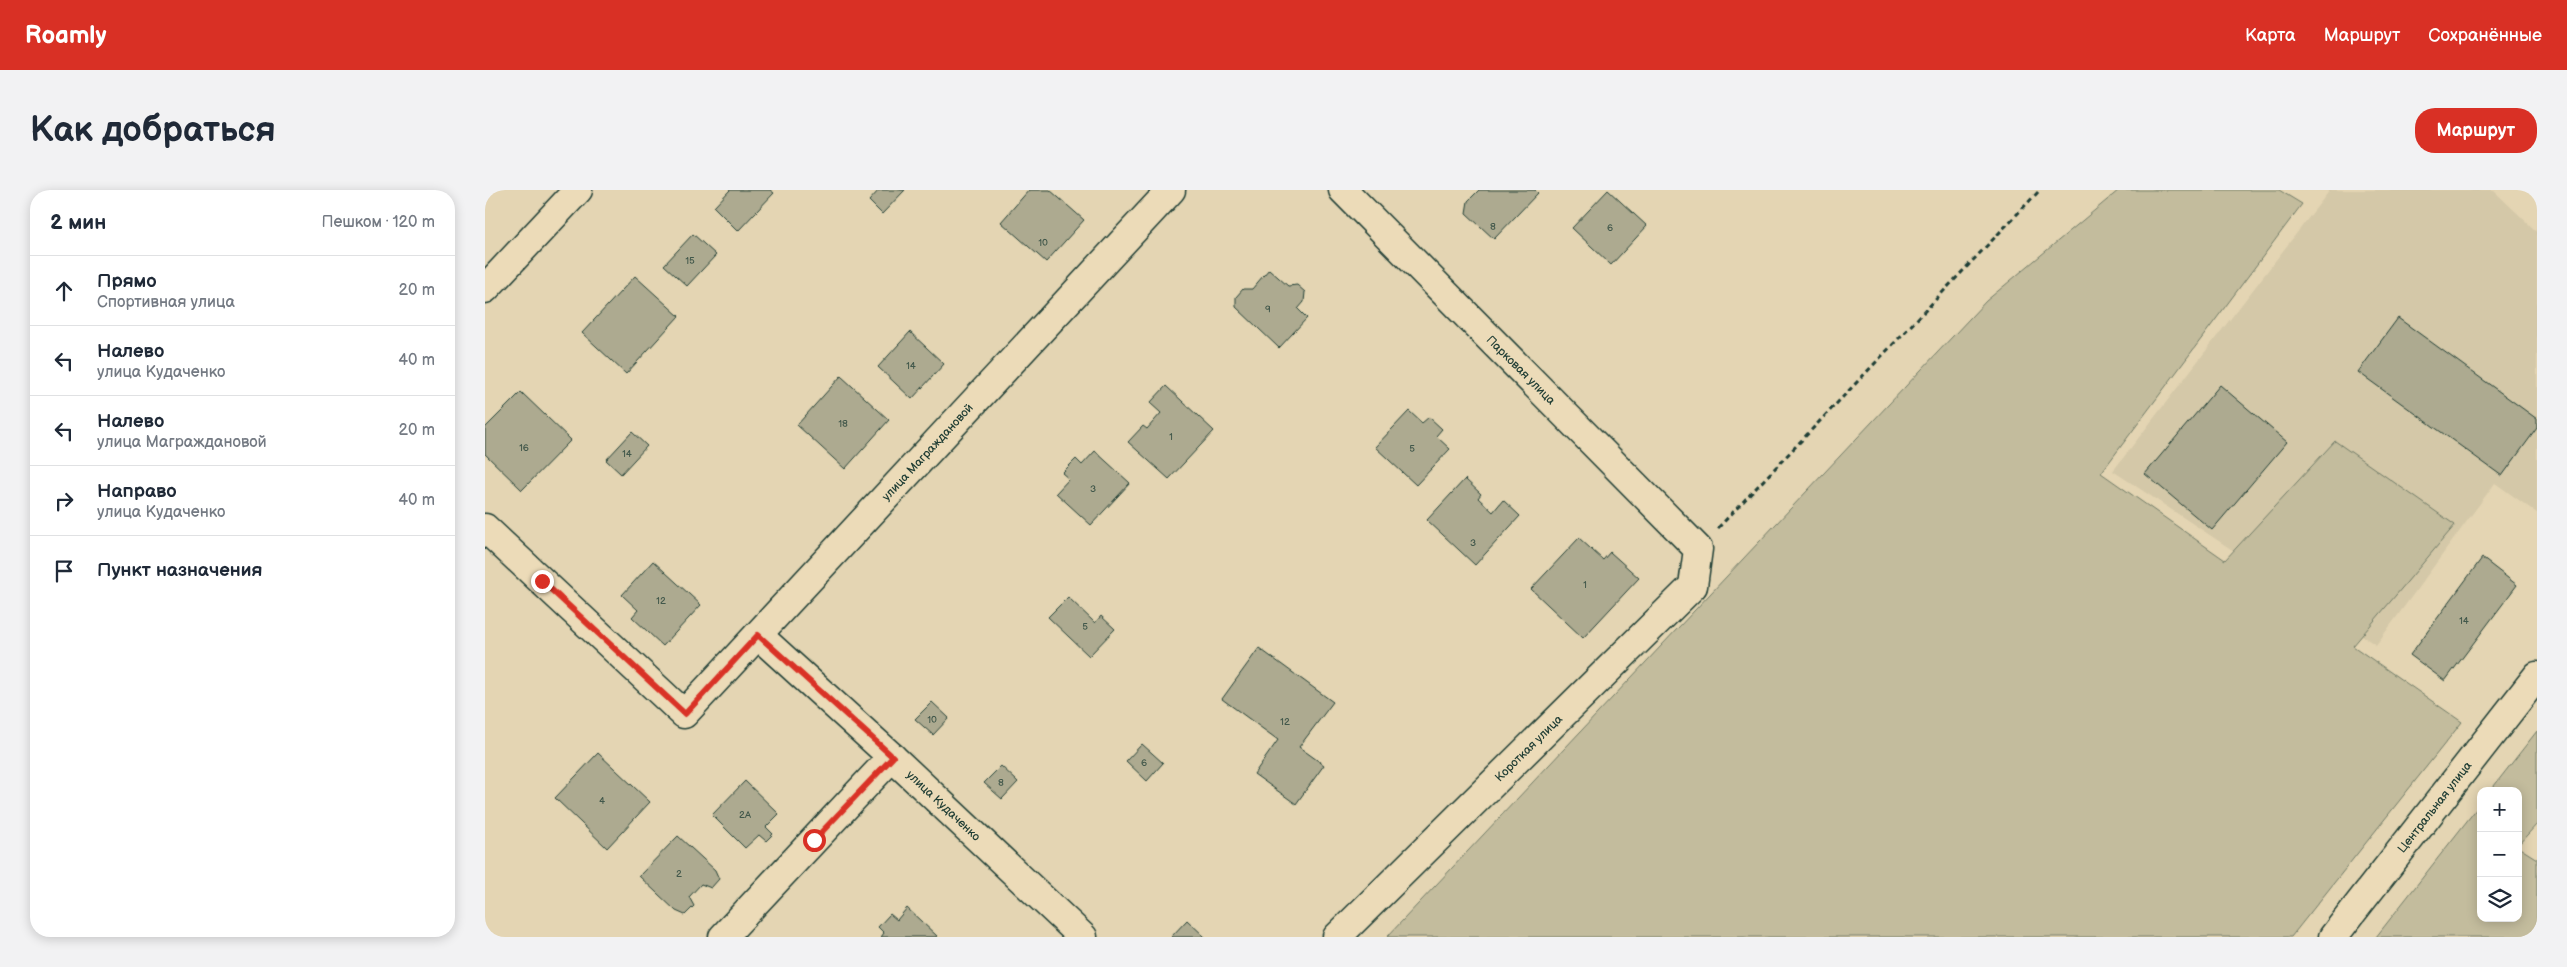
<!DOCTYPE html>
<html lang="ru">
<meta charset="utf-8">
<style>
body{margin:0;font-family:"Balsamiq Sans",sans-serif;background:#f2f2f3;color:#1f2937}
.controls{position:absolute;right:15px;bottom:15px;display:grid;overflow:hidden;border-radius:10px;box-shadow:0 2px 12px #0003}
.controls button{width:45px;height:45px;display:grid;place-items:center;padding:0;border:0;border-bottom:1px solid #e0e1e3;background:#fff;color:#1f2937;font:25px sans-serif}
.stop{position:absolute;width:15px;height:15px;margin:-11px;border:4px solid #d93025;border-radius:50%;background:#fff}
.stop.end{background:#d93025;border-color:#fff;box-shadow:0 1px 5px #0008}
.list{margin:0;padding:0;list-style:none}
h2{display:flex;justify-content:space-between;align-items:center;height:65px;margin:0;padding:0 20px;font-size:21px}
h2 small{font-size:16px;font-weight:400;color:#747a83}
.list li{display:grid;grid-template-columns:32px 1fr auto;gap:15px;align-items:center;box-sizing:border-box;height:70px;padding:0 20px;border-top:1px solid #e0e1e3}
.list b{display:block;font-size:19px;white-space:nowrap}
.list p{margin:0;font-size:16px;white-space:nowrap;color:#747a83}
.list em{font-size:16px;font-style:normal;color:#747a83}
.icon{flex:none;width:28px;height:28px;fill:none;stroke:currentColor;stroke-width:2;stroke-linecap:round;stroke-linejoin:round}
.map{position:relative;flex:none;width:2052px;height:747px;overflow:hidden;border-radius:20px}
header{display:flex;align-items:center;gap:30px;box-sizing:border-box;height:70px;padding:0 25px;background:#d93025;color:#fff}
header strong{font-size:24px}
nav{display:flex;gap:28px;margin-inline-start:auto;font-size:18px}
.intro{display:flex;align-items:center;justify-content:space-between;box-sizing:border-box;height:120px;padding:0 30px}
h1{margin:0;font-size:35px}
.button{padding:12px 22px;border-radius:20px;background:#d93025;color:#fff;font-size:18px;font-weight:700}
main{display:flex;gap:30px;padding:0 30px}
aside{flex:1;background:#fff;border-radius:20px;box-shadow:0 2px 12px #0003}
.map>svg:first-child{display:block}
.built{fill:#d4c8a8}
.green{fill:#c3bc9d;stroke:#717c68}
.building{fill:#adaa90;stroke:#1f3d34}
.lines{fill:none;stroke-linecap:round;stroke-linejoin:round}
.minor-casing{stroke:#1f3d34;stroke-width:31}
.path{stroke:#1f3d34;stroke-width:3;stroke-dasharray:5 4;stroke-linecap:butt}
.minor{stroke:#ecdbb8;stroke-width:28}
.route{stroke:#d93025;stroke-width:6}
.labels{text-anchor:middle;stroke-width:4.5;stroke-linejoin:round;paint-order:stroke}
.number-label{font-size:10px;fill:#42584b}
.street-label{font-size:12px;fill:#1f3d34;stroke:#ecdbb8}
</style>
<header>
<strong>Roamly</strong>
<nav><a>Карта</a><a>Маршрут</a><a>Сохранённые</a></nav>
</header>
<div class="intro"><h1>Как добраться</h1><a class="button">Маршрут</a></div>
<main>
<aside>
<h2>2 мин<small>Пешком · 120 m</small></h2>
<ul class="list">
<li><svg class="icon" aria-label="ahead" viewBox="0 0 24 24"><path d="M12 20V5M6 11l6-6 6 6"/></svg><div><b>Прямо</b><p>Спортивная улица</p></div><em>20 m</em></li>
<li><svg class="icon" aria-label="left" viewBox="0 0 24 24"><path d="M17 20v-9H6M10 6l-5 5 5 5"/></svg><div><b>Налево</b><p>улица Кудаченко</p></div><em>40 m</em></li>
<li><svg class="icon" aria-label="left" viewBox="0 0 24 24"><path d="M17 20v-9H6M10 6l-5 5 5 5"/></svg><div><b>Налево</b><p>улица Маграждановой</p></div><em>20 m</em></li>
<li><svg class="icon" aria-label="right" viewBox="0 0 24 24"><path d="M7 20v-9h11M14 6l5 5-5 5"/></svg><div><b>Направо</b><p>улица Кудаченко</p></div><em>40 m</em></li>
<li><svg class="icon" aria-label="arrive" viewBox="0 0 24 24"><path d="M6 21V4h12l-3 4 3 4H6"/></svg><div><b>Пункт назначения</b></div></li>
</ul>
</aside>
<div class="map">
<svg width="2052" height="747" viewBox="0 0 2052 747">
<rect width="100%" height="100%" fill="#e4d5b3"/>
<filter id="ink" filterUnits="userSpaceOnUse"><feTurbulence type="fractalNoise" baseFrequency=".02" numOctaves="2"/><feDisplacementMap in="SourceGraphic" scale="10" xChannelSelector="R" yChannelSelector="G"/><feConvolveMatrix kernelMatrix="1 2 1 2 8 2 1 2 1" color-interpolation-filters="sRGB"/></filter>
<g filter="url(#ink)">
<path class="built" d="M1845 0H2008L2052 42V323L2010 293 1891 455 1628 281Z"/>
<path class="green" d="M1634 0H1794L1817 14 1616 283 1740 370 1850 251 1970 335 1868 456 1977 532 1806 747H902L1501 111Z
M2052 541V634L2033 655V601H2005Z
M1996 613V728H2033V657L2052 669V747H1891Z"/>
<path class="building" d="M245 0H285L289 3 253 41 229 17Z
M394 0H420L397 24 384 11Z
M544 0H565L599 30 561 72 516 32Z
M994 0H1050L1053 3 1009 49 981 23 983 11Z
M1123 0 1162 36 1126 75 1087 38Z
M208 44 231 65 202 96 179 75Z
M784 79 803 96 812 95 820 102 819 112 813 119 822 128 794 158 751 117V107L758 99H767Z
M150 86 194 126 141 184 97 143Z
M1913 128 2052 229V238L2017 286 1873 182Z
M425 142 459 174 427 209 393 177Z
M356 186 404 230 360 279 312 235Z
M1735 195 1802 252 1727 340 1660 284Z
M681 196 729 241 684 289 643 252 658 236 662 239 676 223 665 213Z
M36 202 86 250 37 300 0 264V238Z
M924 221 937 233 944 227 957 239 951 246 965 259 931 295 890 257Z
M147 242 162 256 136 284 121 270Z
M610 261 645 293 606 335 571 303 584 289 577 283 591 269 597 275Z
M980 289 996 304 993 308 1008 322 1018 310 1035 326 990 375 942 330Z
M1094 348 1118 370 1125 362 1154 388 1098 448 1046 399Z
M1997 368 2032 395 1960 491 1925 465Z
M168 371 216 415 178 456 147 427 153 420 137 405Z
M583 407 610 433 616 426 630 439 604 466 563 427Z
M774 458 848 512 814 557 839 575 811 614 769 584 793 550 737 509Z
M447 512 464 528 448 545 430 529Z
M657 554 678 573 662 591 641 571Z
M113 563 165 612 122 658 70 608Z
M516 576 533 592 517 609 499 593Z
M260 591 294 624 281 637 288 644 281 651 274 645 260 658 227 625Z
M193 646 230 680 234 689 226 698 216 694 204 707 209 716 200 725 191 721 154 686Z
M422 718 452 746V747H396L399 743 393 737 405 724 412 730Z
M702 730 720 747H686Z"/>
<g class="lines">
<defs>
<g id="minor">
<path d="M0 99 93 0"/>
<path id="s1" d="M0 338 199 524 686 0"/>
<path id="s2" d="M273 445 407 567 598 747"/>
<path d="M238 747 407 567"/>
<path id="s3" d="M852 747 1208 396 1213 359 858 0"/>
<path id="s4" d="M1848 747 2052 486"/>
</g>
</defs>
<use href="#minor" class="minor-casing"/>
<path class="path" d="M1233 338 1555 0"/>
<use href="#minor" class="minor"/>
</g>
</g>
<g class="lines" filter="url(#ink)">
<path class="route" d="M57 391 200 524 273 445 408 567 329 650"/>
</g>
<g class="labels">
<g class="number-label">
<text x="1008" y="40">8</text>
<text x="1125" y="41">6</text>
<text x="558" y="56">10</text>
<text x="205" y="74">15</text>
<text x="783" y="122">9</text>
<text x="426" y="179">14</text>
<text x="358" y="237">18</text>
<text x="686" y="250">1</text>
<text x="39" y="261">16</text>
<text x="927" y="262">5</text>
<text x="142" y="267">14</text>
<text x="608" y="302">3</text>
<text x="988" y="356">3</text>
<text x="1100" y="398">1</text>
<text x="176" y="414">12</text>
<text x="1979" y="434">14</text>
<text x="600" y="440">5</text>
<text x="447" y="533">10</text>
<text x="800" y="535">12</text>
<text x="659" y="576">6</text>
<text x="516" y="596">8</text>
<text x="117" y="614">4</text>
<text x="260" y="628">2А</text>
<text x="194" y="687">2</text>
</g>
<g class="street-label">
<text transform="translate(1036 180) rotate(45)" y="4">Парковая улица</text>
<text dy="4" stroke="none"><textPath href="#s1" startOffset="630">улица Маграждановой</textPath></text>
<text dy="4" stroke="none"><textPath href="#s3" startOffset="269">Короткая улица</textPath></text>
<text dy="4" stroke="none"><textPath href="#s2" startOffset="252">улица Кудаченко</textPath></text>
<text dy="4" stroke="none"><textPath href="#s4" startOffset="165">Центральная улица</textPath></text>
</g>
</g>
</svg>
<div class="controls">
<button>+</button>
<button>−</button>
<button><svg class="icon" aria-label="layers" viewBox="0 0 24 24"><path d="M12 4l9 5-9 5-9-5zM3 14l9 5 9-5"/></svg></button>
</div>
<div class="stop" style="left:329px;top:650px"></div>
<div class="stop end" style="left:57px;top:391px"></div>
</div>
</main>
